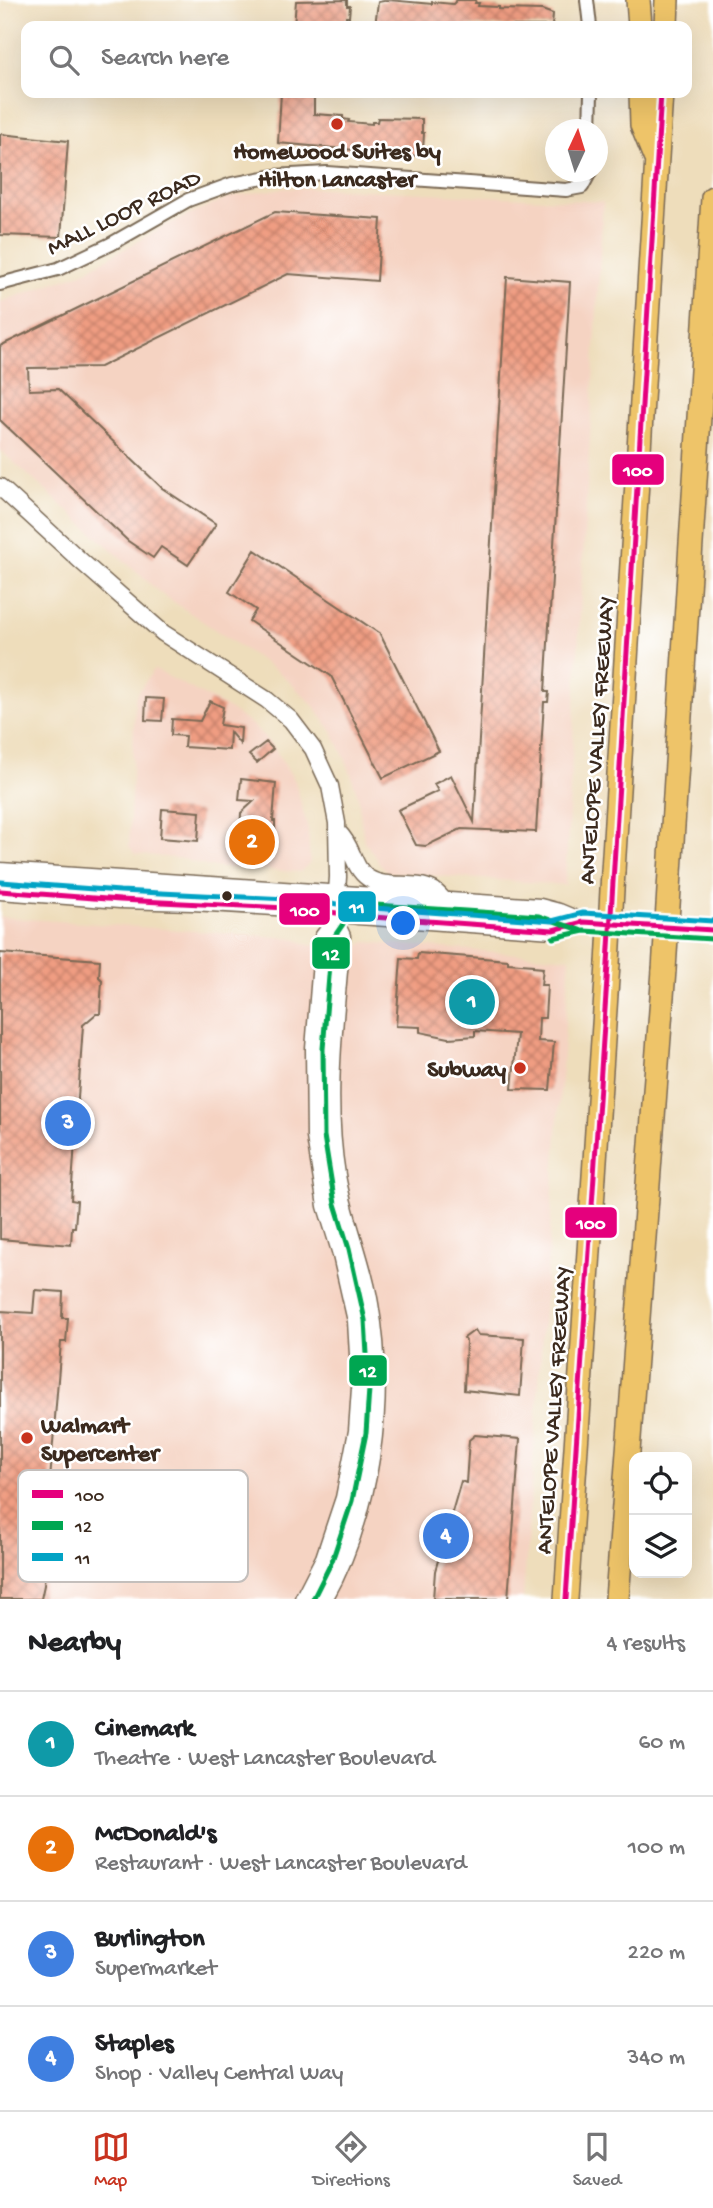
<!DOCTYPE html>
<meta charset="utf-8">
<style>
body{margin:0;font-family:"Gochi Hand",sans-serif;background:#f6f6f6;color:#202124}
.controls{position:absolute;right:21px;bottom:21px;display:grid;overflow:hidden;border-radius:14px;box-shadow:0 7px 28px #0002}
.controls button{width:63px;height:63px;display:grid;place-items:center;padding:0;border:0;border-bottom:2px solid #e0e0e0;background:#fff;color:#202124;font:35px sans-serif}
.compass{position:absolute;left:545px;top:119px;width:63px;height:63px;border-radius:50%;background:#fff;box-shadow:0 7px 28px #0002;rotate:4deg}
.you{position:absolute;left:404px;top:924px;width:24px;height:24px;margin:-18px;border:5px solid #fff;border-radius:50%;background:#1a73e8;box-shadow:0 0 0 10px #1a73e833}
.badge{display:grid;place-items:center;width:46px;height:46px;border-radius:50%;background:#c8321e;color:#fff;font-size:23px;font-weight:700}
.pin{position:absolute;translate:-50% -50%;border:4px solid #fff;box-shadow:0 2px 7px #0006}
.list{margin:0;padding:0;list-style:none}
h2{display:flex;justify-content:space-between;align-items:center;height:91px;margin:0;padding:0 28px;font-size:30px}
h2 small{font-size:23px;font-weight:400;color:#757577}
.list li{display:grid;grid-template-columns:46px 1fr auto;gap:21px;align-items:center;box-sizing:border-box;height:105px;padding:0 28px;border-top:2px solid #e0e0e0}
.list b{display:block;font-size:26px;white-space:nowrap}
.list p{margin:0;font-size:23px;white-space:nowrap;color:#757577}
.list em{font-size:23px;font-style:normal;color:#757577}
.icon{flex:none;width:38px;height:38px;fill:none;stroke:currentColor;stroke-width:2;stroke-linecap:round;stroke-linejoin:round}
.map{position:relative;flex:none;width:713px;height:1599px;overflow:hidden}
.search{position:absolute;background:#fff;box-shadow:0 7px 28px #0002;left:21px;right:21px;top:21px;height:77px;display:flex;align-items:center;gap:18px;box-sizing:border-box;padding:0 24px;border-radius:14px;color:#757577;font-size:26px}
.sheet{height:511px;background:#fff}
nav{display:flex;justify-content:space-around;align-items:center;box-sizing:border-box;height:98px;border-top:2px solid #e0e0e0;background:#fff;font-size:19px;color:#757577}
nav a{display:grid;justify-items:center;gap:4px}
nav .on{color:#c8321e}
.map>svg:first-child{display:block}
.built{fill:#f5d3c2}
.building{fill:url(#building-cross-hatch)}
.lines{fill:none;stroke-linecap:round;stroke-linejoin:round}
.minor-casing{stroke:#7a6955;stroke-width:16}
.tertiary-casing{stroke:#7a6955;stroke-width:19}
.motorway-casing{stroke:#7a6955;stroke-width:26}
.minor{stroke:#fff;stroke-width:12}
.tertiary{stroke:#fff;stroke-width:16}
.motorway{stroke:#eec469;stroke-width:23}
.motorway-bridge-casing{stroke:#7a6955;stroke-width:26;stroke-linecap:butt}
.motorway-bridge{stroke:#eec469;stroke-width:23}
.bus-1-casing{stroke:#fff;stroke-width:10}
.bus-2-casing{stroke:#fff;stroke-width:10}
.bus-3-casing{stroke:#fff;stroke-width:10}
.bus-1{stroke:#e5007d;stroke-width:5}
.bus-2{stroke:#00a651;stroke-width:5}
.bus-3{stroke:#03a3c5;stroke-width:5}
.poi-dot{fill:#c8321e;stroke:#fff;stroke-width:2.5}
.bus-dot{fill:#3b2a1e;stroke:#fff;stroke-width:2.5}
.labels{text-anchor:middle;stroke-width:5;stroke-linejoin:round;paint-order:stroke}
.poi-label{font-size:24px;font-weight:bold;fill:#3b2a1e;stroke:#fff}
.street-label{font-size:24px;fill:#3b2a1e;stroke:#fff}
.key{fill:#fff;stroke:#c4bfbc;stroke-width:2}
.key-label{font-size:19px;fill:#3b2a1e}
.line-badge{stroke:#fff;stroke-width:2.5}
.badge-label{font-size:19px;text-anchor:middle;font-weight:bold;fill:#fff}
</style>
<div class="map">
<svg width="713" height="1599" viewBox="0 0 713 1599">
<defs>
<pattern id="building-cross-hatch" width="8" height="8" patternUnits="userSpaceOnUse" patternTransform="scale(1.75)"><rect width="8" height="8" fill="#f09d82"/><path d="M0 0l8 8M0 8l8-8" fill="none" stroke="#c4806a"/></pattern>
</defs>
<rect width="100%" height="100%" fill="#fff"/>
<filter id="ink" filterUnits="userSpaceOnUse"><feTurbulence type="fractalNoise" baseFrequency=".0143" numOctaves="2"/><feDisplacementMap in="SourceGraphic" scale="14" xChannelSelector="R" yChannelSelector="G"/><feConvolveMatrix kernelMatrix="1 2 1 2 8 2 1 2 1" color-interpolation-filters="sRGB"/></filter>
<filter id="wash" filterUnits="userSpaceOnUse"><feTurbulence type="fractalNoise" baseFrequency=".00686" numOctaves="4" result="noise"/><feDisplacementMap in="SourceGraphic" scale="28" xChannelSelector="R" yChannelSelector="G"/><feGaussianBlur stdDeviation="1.57" result="paint"/><feColorMatrix in="noise" values="0 0 0 0 0 0 0 0 0 0 0 0 0 0 0 0 0 1.4 0 .05"/><feComposite in="paint" operator="in"/></filter>
<g filter="url(#wash)">
<rect width="100%" height="100%" fill="#edb"/>
<path class="built" d="M283 188H324L603 202 565 885 386 872 364 841 358 797 348 765 333 733 312 704 281 674 159 592 0 450V302L81 273 165 226 229 197Z
M154 669 226 707 255 727 274 748 295 781 308 829 310 863 300 872 210 867 183 859 135 854 129 846 135 697Z
M0 917 293 938 309 945 357 947 366 942 570 958 523 1599H0Z"/>
<g id="blocks">
<path class="building" d="M347 0V6H350L349 17H346V26H294L296 1Z
M389 0 432 4V2L453 4 457 0H476L475 3H479L478 6 499 7V9L542 10 553 14 552 26H375L378 2Z
M281 93H311V96H314V114L343 116V119L349 120 348 122 372 124V122H377L378 118 422 119V133H424L423 151 420 152V156L278 143Z
M0 134 68 141 61 237 0 235Z
M275 212 381 219 377 281 288 274 100 367 28 368 29 390 58 389 162 488 216 524 188 565 161 547 153 558 128 541 0 420V346Z
M507 277 570 282 545 692H549L548 702H544L536 832 461 829 426 846 416 845 398 810 438 791 434 784 451 775 474 822Z
M255 550 380 634 439 751 383 778 331 676 249 621 256 610 229 592Z
M146 698 164 699 162 721 145 720Z
M210 701 223 707 220 725 241 728 240 744 230 732 229 750 184 747 185 736 171 735 172 719 200 721Z
M266 742 273 749 257 763 249 755Z
M241 779 276 783 273 821H275V831H270L269 845 272 849 257 861 239 859 241 813 254 801 239 800Z
M162 809 200 812 198 841 160 838Z
M0 953 100 960 99 977 102 980 100 1014H96L83 1025 71 1200 77 1201 75 1227H72L71 1245 0 1239Z
M418 953 508 960V963L533 965V967L543 968 541 985H547L545 1018H539L538 1041 554 1042 550 1090 512 1089 517 1034 475 1031V1036L449 1038 420 1032V1027L396 1026 401 958 417 959Z
M35 1290 63 1292 62 1318H68L66 1342H61L49 1493H45L43 1518 48 1519 44 1585 41 1599H0V1311L33 1313Z
M475 1330 478 1335 524 1338 520 1396 464 1390 466 1341 464 1338Z
M475 1435 520 1439 508 1599H433L435 1571 461 1481 466 1483 469 1440Z"/>
</g>
</g>
<g filter="url(#ink)">
<use href="#blocks" fill-opacity="0" stroke="#7a6955" stroke-width="2"/>
<g class="lines">
<defs>
<path id="minor" d="M587 0 590 26
M590 130 591 93
M0 284 58 269 111 244 188 200 232 184 274 176 327 173 566 190 582 187 590 172"/>
<path id="tertiary" d="M0 487 82 562 163 633 267 700 291 720 313 749 330 786 337 823 338 877 335 921 323 937 314 1049 315 1137 326 1206 340 1251 356 1321 360 1388 357 1431 344 1498 324 1558 303 1599
M339 833C353 846 352 867 368 878 387 890 414 880 433 890 437 892 441 898 445 901
M0 871 540 907 559 912 583 922
M0 891 120 900 193 902 307 909 359 916 553 930 583 922 713 930
M324 1599C372 1515 387 1399 370 1304 363 1260 344 1219 337 1175 324 1097 336 1014 342 936L335 921"/>
<path id="motorway" d="M638 0 640 26
M666 26 667 0
M641 93 642 125 655 157
M613 871 661 93
M670 873 713 198
M566 1599 608 964
M617 1599 664 970"/>
</defs>
<use href="#minor" class="minor-casing"/>
<use href="#tertiary" class="tertiary-casing"/>
<use href="#motorway" class="motorway-casing"/>
<use href="#minor" class="minor"/>
<use href="#tertiary" class="tertiary"/>
<use href="#motorway" class="motorway"/>
<defs>
<path id="motorway-bridge" d="M608 964 613 871
M664 970 670 873"/>
</defs>
<use href="#motorway-bridge" class="motorway-bridge-casing"/>
<use href="#motorway-bridge" class="motorway-bridge"/>
<defs>
<path id="bus-1" d="M0 891 120 900 307 909 359 916 553 930 583 922 713 930
M566 1599 608 964 661 93"/>
<path id="bus-2" d="M553 938 584 931 712 939
M313 1599 332 1561 352 1501 366 1433 369 1389 365 1320 349 1249 335 1204 324 1136 323 1049 332 940 343 924 346 903 539 916 580 930"/>
<path id="bus-3" d="M1 882 120 891 308 900 360 907 552 921 583 913 713 921"/>
</defs>
<use href="#bus-1" class="bus-1-casing"/>
<use href="#bus-2" class="bus-2-casing"/>
<use href="#bus-3" class="bus-3-casing"/>
<use href="#bus-1" class="bus-1"/>
<use href="#bus-2" class="bus-2"/>
<use href="#bus-3" class="bus-3"/>
</g>
</g>
<g class="poi-dot">
<circle cx="337" cy="124" r="7"/>
<circle cx="520" cy="1068" r="7"/>
<circle cx="27" cy="1438" r="7"/>
</g>
<circle class="bus-dot" cx="227" cy="896" r="6"/>
<g class="labels">
<g class="poi-label">
<text x="337" y="158">Homewood Suites by<tspan x="337" dy="28">Hilton Lancaster</tspan></text>
<text x="506" y="1076" text-anchor="end">Subway</text>
<text x="41" y="1432" text-anchor="start">Walmart<tspan x="41" dy="28">Supercenter</tspan></text>
</g>
<g class="street-label">
<text transform="translate(123 211) rotate(-26)" y="8">MALL LOOP ROAD</text>
<text transform="translate(595 740) rotate(-86)" y="8">ANTELOPE VALLEY FREEWAY</text>
<text transform="translate(552 1410) rotate(-86)" y="8">ANTELOPE VALLEY FREEWAY</text>
</g>
</g>
<rect x="18" y="1470" width="230" height="112" rx="10" class="key"/>
<rect x="32" y="1490" width="31" height="8" fill="#e5007d"/>
<rect x="32" y="1521" width="31" height="9" fill="#00a651"/>
<rect x="32" y="1553" width="31" height="8" fill="#03a3c5"/>
<g class="key-label">
<text x="75" y="1501">100</text>
<text x="75" y="1532">12</text>
<text x="75" y="1564">11</text>
</g>
<g class="line-badge">
<rect x="611" y="453" width="54" height="33" rx="7" fill="#e5007d"/>
<rect x="337" y="890" width="40" height="33" rx="7" fill="#03a3c5"/>
<rect x="278" y="892" width="53" height="34" rx="7" fill="#e5007d"/>
<rect x="311" y="936" width="40" height="34" rx="7" fill="#00a651"/>
<rect x="564" y="1206" width="54" height="33" rx="7" fill="#e5007d"/>
<rect x="348" y="1354" width="40" height="33" rx="7" fill="#00a651"/>
</g>
<g class="badge-label">
<text x="638" y="476">100</text>
<text x="357" y="913">11</text>
<text x="305" y="916">100</text>
<text x="331" y="960">12</text>
<text x="591" y="1229">100</text>
<text x="368" y="1377">12</text>
</g>
</svg>
<div class="controls">
<button><svg class="icon" aria-label="locate" viewBox="0 0 24 24"><circle cx="12" cy="12" r="6"/><path d="M12 2v4M12 18v4M2 12h4M18 12h4"/></svg></button>
<button><svg class="icon" aria-label="layers" viewBox="0 0 24 24"><path d="M12 4l9 5-9 5-9-5zM3 14l9 5 9-5"/></svg></button>
</div>
<svg class="compass" viewBox="-18 -18 36 36"><path d="M0-13l5 13h-10z" fill="#e53935"/><path d="M0 13l5-13h-10z" fill="#757577"/></svg>
<div class="you"></div>
<div class="pin badge" style="left:472px;top:1002px;background:#0f9aa8">1</div>
<div class="pin badge" style="left:252px;top:842px;background:#e8710a">2</div>
<div class="pin badge" style="left:68px;top:1123px;background:#3f7fe0">3</div>
<div class="pin badge" style="left:446px;top:1536px;background:#3f7fe0">4</div>
<div class="search"><svg class="icon" aria-label="search" viewBox="0 0 24 24"><circle cx="10" cy="10" r="6"/><path d="M15 15l6 6"/></svg>Search here</div>
</div>
<section class="sheet">
<h2>Nearby<small>4 results</small></h2>
<ul class="list">
<li><span class="badge" style="background:#0f9aa8">1</span><div><b>Cinemark</b><p>Theatre · West Lancaster Boulevard</p></div><em>60 m</em></li>
<li><span class="badge" style="background:#e8710a">2</span><div><b>McDonald's</b><p>Restaurant · West Lancaster Boulevard</p></div><em>100 m</em></li>
<li><span class="badge" style="background:#3f7fe0">3</span><div><b>Burlington</b><p>Supermarket</p></div><em>220 m</em></li>
<li><span class="badge" style="background:#3f7fe0">4</span><div><b>Staples</b><p>Shop · Valley Central Way</p></div><em>340 m</em></li>
</ul>
</section>
<nav>
<a class="on"><svg class="icon" aria-label="map" viewBox="0 0 24 24"><path d="M3 6l6-2 6 2 6-2v14l-6 2-6-2-6 2zM9 4v14M15 6v14"/></svg>Map</a>
<a><svg class="icon" aria-label="directions" viewBox="0 0 24 24"><path d="M12 3l9 9-9 9-9-9zM9 14v-3h6M13 9l2 2-2 2"/></svg>Directions</a>
<a><svg class="icon" aria-label="saved" viewBox="0 0 24 24"><path d="M7 4h10v16l-5-4-5 4z"/></svg>Saved</a>
</nav>
